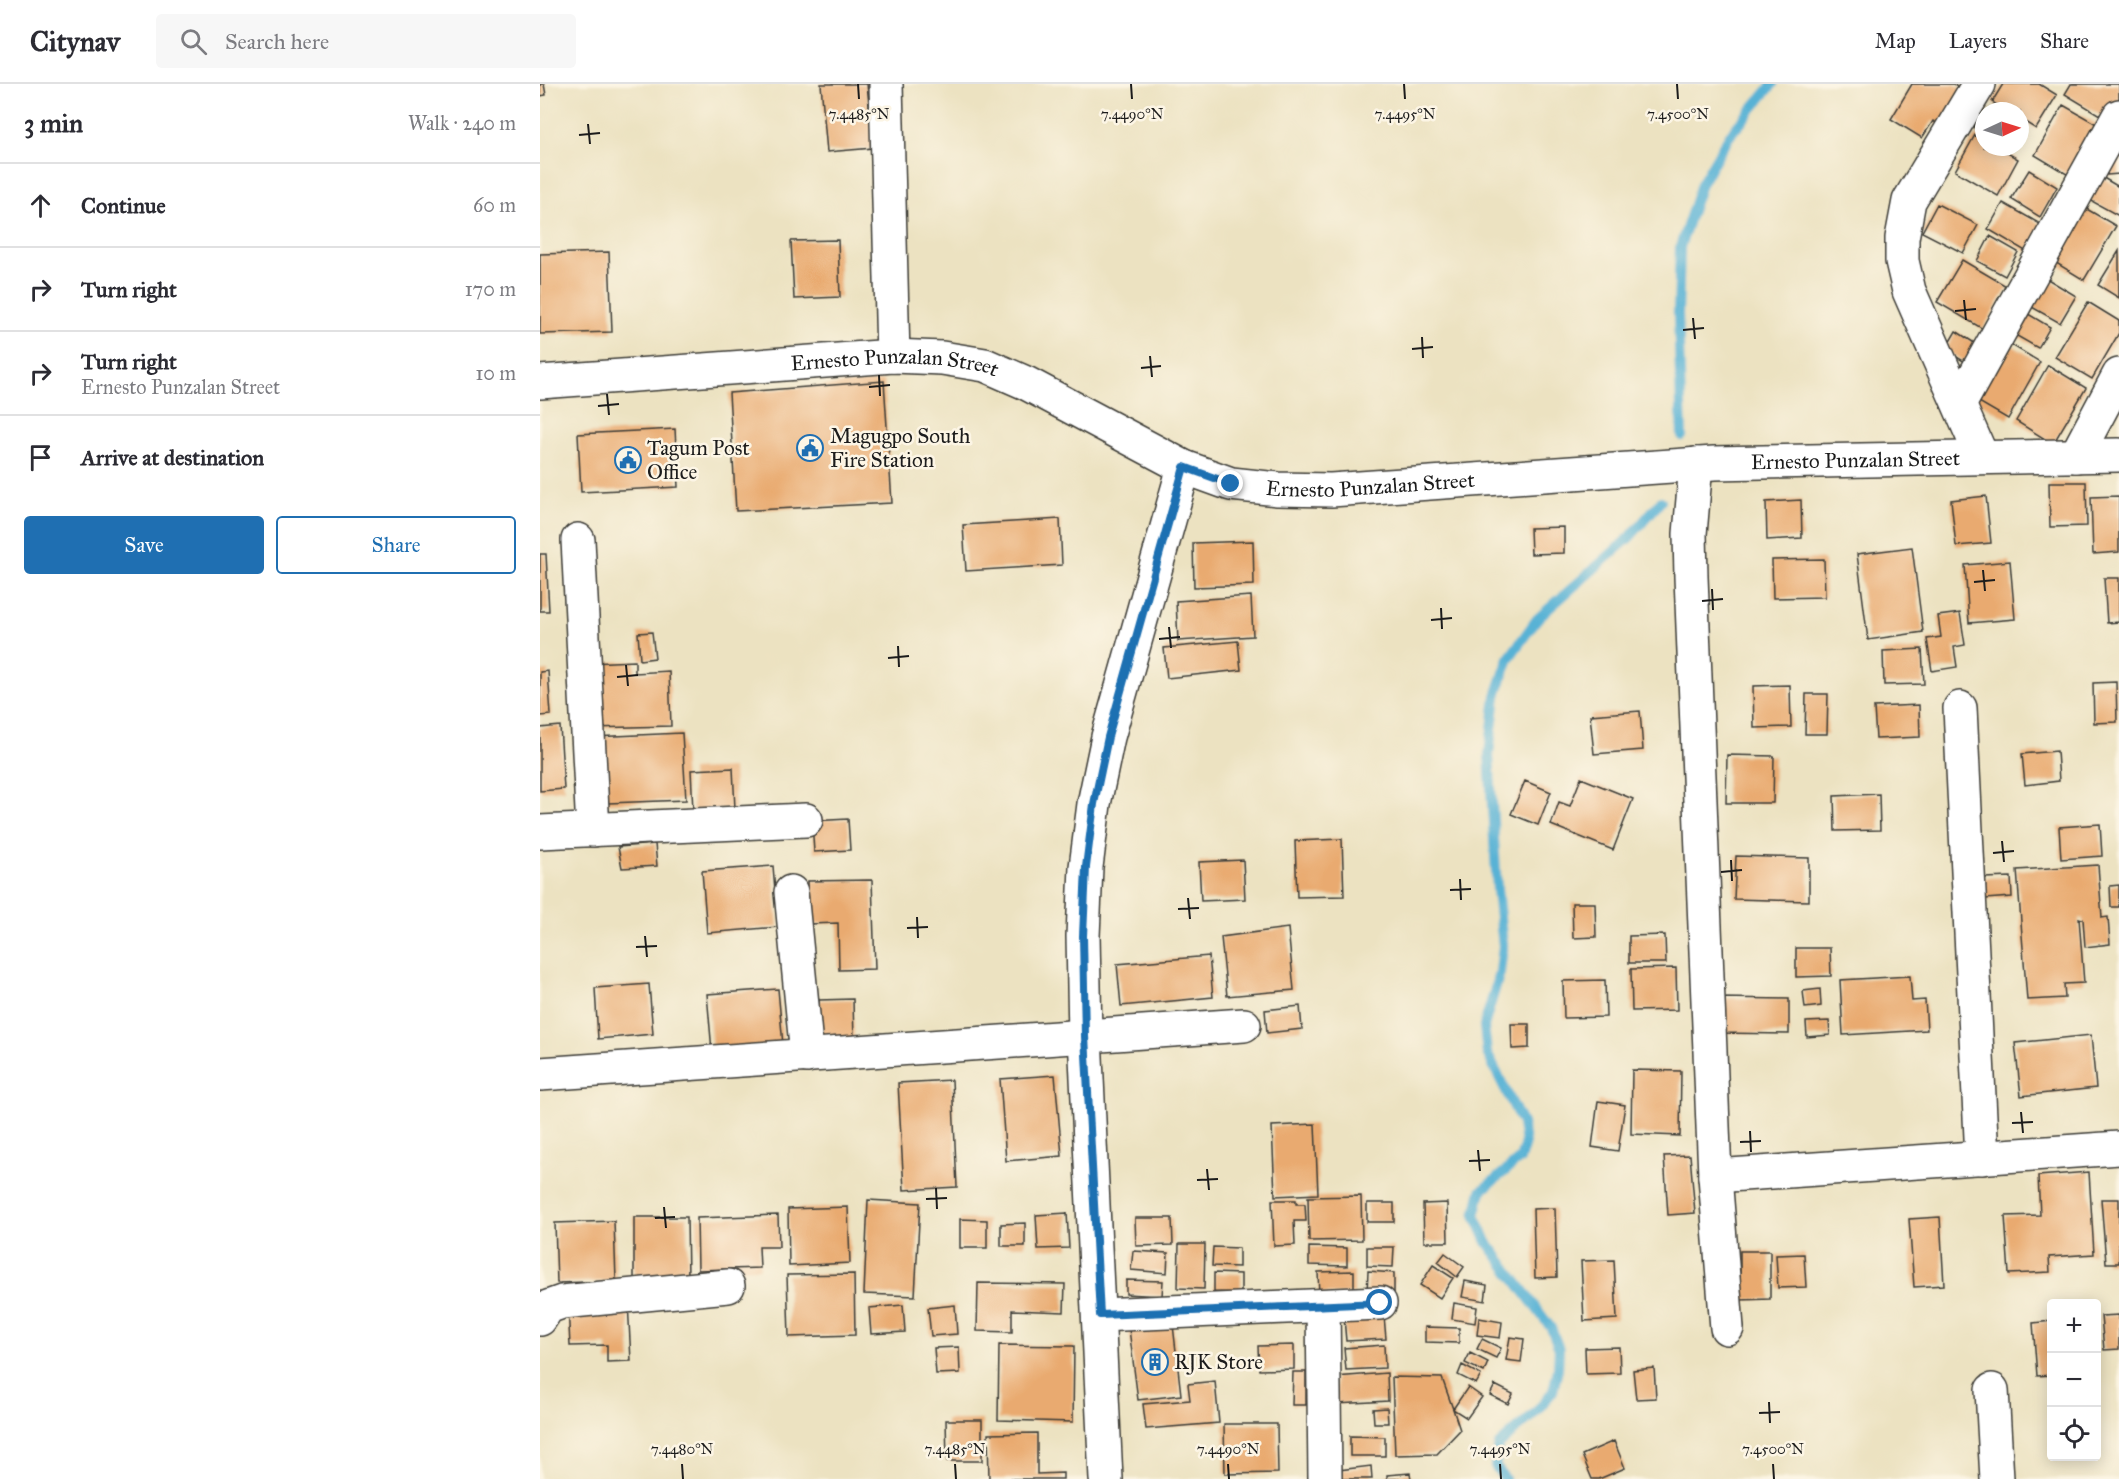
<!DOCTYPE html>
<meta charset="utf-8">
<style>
body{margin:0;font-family:"IM FELL Great Primer",serif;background:#f7f7f7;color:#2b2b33}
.controls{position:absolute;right:18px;bottom:18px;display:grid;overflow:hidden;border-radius:6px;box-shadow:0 3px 15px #0003}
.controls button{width:54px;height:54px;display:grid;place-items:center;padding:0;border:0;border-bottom:2px solid #e1e1e2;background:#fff;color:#2b2b33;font:30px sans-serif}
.compass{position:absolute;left:1435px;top:18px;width:54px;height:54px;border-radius:50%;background:#fff;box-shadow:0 3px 15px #0003;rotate:86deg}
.stop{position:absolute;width:18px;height:18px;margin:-14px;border:4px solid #1f6fb2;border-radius:50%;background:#fff}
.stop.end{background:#1f6fb2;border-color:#fff;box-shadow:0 2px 6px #0008}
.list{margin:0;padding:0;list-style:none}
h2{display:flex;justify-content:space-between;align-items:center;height:78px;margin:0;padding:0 24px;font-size:26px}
h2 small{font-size:20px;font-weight:400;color:#7c7c81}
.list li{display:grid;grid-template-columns:39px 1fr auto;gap:18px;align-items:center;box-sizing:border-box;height:84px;padding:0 24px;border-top:2px solid #e1e1e2}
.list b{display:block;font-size:22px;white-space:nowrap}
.list p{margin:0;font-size:20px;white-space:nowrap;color:#7c7c81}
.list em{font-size:20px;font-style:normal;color:#7c7c81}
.actions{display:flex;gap:12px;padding:18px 24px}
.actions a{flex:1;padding:14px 0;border:2px solid #1f6fb2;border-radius:6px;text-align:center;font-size:21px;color:#1f6fb2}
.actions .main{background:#1f6fb2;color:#fff}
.icon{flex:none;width:33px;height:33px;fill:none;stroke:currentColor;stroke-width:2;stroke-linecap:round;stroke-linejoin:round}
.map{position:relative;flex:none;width:1579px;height:1395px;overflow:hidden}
header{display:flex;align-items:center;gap:36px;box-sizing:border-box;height:84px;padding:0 30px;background:#fff;border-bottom:2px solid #e1e1e2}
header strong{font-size:28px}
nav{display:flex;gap:33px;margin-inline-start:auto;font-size:21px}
.search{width:420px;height:54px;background:#f7f7f7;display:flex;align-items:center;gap:15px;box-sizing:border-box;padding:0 21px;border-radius:6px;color:#7c7c81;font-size:22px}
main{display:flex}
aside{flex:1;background:#fff}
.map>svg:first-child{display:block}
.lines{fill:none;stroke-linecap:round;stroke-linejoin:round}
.stream{stroke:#58b2d5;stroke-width:10}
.building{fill:#e9aa70}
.minor-casing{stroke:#3b3a35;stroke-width:36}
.minor{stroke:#fff;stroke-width:33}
.route{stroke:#1f6fb2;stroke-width:8}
.ticks{fill:none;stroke:#1c1c1c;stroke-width:2}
.labels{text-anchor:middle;stroke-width:5;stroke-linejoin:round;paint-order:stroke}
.street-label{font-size:21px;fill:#1c1c1c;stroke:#fcf5e5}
.poi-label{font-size:21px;fill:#1c1c1c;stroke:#fcf5e5;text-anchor:start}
.ticks-label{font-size:15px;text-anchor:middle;fill:#1c1c1c;stroke:#fcf5e5;stroke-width:5;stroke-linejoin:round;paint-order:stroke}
</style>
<header>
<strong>Citynav</strong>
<div class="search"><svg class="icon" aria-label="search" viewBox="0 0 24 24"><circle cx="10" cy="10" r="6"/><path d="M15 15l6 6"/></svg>Search here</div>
<nav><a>Map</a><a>Layers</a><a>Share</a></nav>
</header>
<main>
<aside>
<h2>3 min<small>Walk · 240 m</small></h2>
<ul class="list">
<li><svg class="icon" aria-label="ahead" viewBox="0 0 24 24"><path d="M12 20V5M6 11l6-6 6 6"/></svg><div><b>Continue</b></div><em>60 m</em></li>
<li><svg class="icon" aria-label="right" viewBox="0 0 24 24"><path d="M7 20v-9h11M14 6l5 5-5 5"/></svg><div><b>Turn right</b></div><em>170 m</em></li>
<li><svg class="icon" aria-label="right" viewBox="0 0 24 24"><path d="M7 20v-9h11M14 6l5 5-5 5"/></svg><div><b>Turn right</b><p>Ernesto Punzalan Street</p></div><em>10 m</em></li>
<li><svg class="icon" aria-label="arrive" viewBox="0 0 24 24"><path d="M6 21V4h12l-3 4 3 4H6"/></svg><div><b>Arrive at destination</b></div></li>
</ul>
<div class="actions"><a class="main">Save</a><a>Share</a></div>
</aside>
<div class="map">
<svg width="1579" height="1395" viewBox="0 0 1579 1395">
<rect width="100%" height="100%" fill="#fcf5e5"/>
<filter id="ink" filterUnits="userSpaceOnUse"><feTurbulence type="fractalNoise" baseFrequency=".0167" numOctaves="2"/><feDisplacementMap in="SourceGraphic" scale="12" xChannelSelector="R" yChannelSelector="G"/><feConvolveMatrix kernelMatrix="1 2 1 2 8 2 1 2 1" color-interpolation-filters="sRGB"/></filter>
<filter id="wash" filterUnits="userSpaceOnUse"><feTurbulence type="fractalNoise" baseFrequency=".008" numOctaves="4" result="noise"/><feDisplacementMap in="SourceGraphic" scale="24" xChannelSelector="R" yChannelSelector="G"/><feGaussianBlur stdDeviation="1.35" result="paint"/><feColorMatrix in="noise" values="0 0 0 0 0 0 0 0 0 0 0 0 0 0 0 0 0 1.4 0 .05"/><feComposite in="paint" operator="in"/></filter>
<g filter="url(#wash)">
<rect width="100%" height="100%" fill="#ece2c1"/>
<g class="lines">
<path class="stream" d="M1142 352 1138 230 1140 163 1161 100 1189 52 1233 0
M965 1395 955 1382 959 1361 996 1328 1013 1307 1018 1285 1019 1265 1011 1244 947 1158 935 1131 941 1107 980 1075 985 1059 982 1039 947 969 944 942 960 888 963 862 957 805 949 670 956 612 969 574 997 535 1090 453 1121 417"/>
</g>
<g id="blocks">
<path class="building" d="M0 0H4L6 11 0 12Z
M281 0H327L333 64 287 68Z
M1372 0H1414L1425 7 1404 43 1393 37 1382 54 1351 35Z
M1463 0H1499L1517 11 1496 45 1480 35V27H1467L1452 18Z
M1531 0H1579V18L1568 36 1525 10Z
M1523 21 1560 42 1530 92 1495 71Z
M1435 51 1444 56V63H1457L1478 75 1458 112 1415 87Z
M1579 67V90L1567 91 1565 73 1577 72Z
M1489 86 1517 103 1500 133 1471 115Z
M1560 92 1579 103V132L1548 115Z
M1463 119 1502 141 1487 168 1448 145Z
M1397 120 1438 141 1423 169 1382 148Z
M1545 124 1576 142 1544 196 1513 177Z
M1450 152 1478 168 1465 192 1437 177Z
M298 156 300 213 254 215 251 157Z
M1579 167V214L1558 201Z
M69 168 72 248 0 250V170Z
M1422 176 1468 203 1443 245 1397 218Z
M1506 194 1536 212 1520 239 1490 222Z
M1548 218 1579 237V249L1552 295 1515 273Z
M1483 227 1510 243 1498 264 1470 248Z
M1416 247 1436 260 1425 278 1405 266Z
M1465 257 1500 278 1468 335 1432 314Z
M1508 281 1546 304 1513 360 1476 337Z
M344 297 352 419 196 427 189 309Z
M135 345 138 403 41 408 38 350Z
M1509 398H1546L1547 442 1510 443Z
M1446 412 1451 459 1416 462 1411 416Z
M1579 412V468L1553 470 1551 413Z
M1261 416 1262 454 1227 456 1226 418Z
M520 435 522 481 426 487 423 441Z
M1024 443V469L991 470 990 444Z
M713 457 714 501 654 503 653 459Z
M1372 463 1383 548 1328 556 1317 470Z
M0 470H6L9 527H0Z
M1284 475 1285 513 1233 514 1232 476Z
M1470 477 1475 535 1429 539 1425 481Z
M1564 494H1579V538L1567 539Z
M711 512 713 552 638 557 636 517Z
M1420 529 1425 561 1414 563 1417 583 1392 587 1387 555 1401 553 1398 532Z
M112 548 115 574 100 576 98 549Z
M698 557 701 586 627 594 624 564Z
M1382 565 1384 600 1344 601 1343 567Z
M95 577V589L129 587 131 642 51 644 49 579Z
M8 587 11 631 0 632V588Z
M1576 598 1577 638 1554 639 1553 599Z
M1250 601 1251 643 1214 644 1213 602Z
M1266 610H1288L1287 650H1265Z
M1379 621 1380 653 1336 655 1334 623Z
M1100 627 1103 666 1054 670 1050 631Z
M20 642 24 705 0 707V644Z
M142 649 146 716 68 719 53 653Z
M1517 667 1519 697 1485 701 1482 670Z
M1187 671 1234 672 1233 719H1186Z
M193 684 195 725 153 727 151 686Z
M1041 694 1093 715 1073 766 1011 741 1019 718 1030 722Z
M985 697 1011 708 998 741 971 730Z
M1339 710 1340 746 1295 747 1294 712Z
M308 735 310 766 274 768 272 737Z
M1560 740 1562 772 1521 775 1519 743Z
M802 755 804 812 757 813 755 757Z
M115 760 117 782 82 784 78 763Z
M1196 772 1269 774V817L1194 815Z
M703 776 705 815 661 817 659 778Z
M1558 781 1562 834 1568 833 1570 860 1545 863 1543 835 1539 834 1544 899 1524 900 1525 914 1487 916 1477 786Z
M233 782 238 843 167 849 162 787Z
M1471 793 1472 813 1445 815 1444 794Z
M332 796 335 885 299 886 298 839 269 840 268 797Z
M1579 801V823H1571L1570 802Z
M1032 819H1055L1056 853 1033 854Z
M748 844 754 906 687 912 681 853Z
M1125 851 1126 879H1089V852Z
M1256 864H1290L1291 892 1256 893Z
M669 872 673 913 581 922 577 880Z
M1136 884 1137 926 1092 927 1091 885Z
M1370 892 1372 917 1385 916 1387 946 1303 951 1300 896Z
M1065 896 1066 933 1024 934 1023 897Z
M109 900 113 950 58 955 55 904Z
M238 905 243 961 172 967 167 910Z
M1280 905 1281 922 1265 924 1263 907Z
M1179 914 1249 915V950L1179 949Z
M313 915 314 958 280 959 279 916Z
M760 922 762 945 727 949 725 926Z
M1289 937 1290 951 1267 953 1266 938Z
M971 940H989V964L972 965Z
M1551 951 1556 1004 1481 1012 1475 959Z
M1092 986 1141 987 1140 1052 1091 1050Z
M515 991 522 1072 466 1077 460 995Z
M412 996 417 1103 364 1106 358 999Z
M1058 1017 1085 1021 1078 1067 1052 1063Z
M775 1040 778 1110 735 1112 732 1042Z
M1150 1071 1155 1129 1128 1131 1124 1072Z
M1549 1088 1554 1170 1509 1173 1510 1188 1469 1190 1465 1132 1500 1131 1498 1092Z
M821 1112 822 1156 769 1157 768 1113Z
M1561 1115H1579V1179H1566Z
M328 1116 380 1119 375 1212 324 1210Z
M732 1116H756V1120H765L766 1137H754L755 1161 734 1162Z
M827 1119H854V1138H827Z
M907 1119 908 1158H884L883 1120Z
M308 1123 310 1179 249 1182 248 1125Z
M1015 1124 1017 1193 995 1194 993 1125Z
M527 1129 529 1164 498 1165 496 1131Z
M238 1131 239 1163H219L220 1184 158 1186 157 1134Z
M94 1133H147L148 1195H94Z
M1400 1133 1404 1201 1374 1203 1369 1135Z
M595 1134H632L633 1161 596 1162Z
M420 1135 447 1136V1164H420Z
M74 1137 76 1197 17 1199 15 1139Z
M485 1139V1162H461V1140Z
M639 1160H665L664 1205 638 1204Z
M673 1163 699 1164V1183L672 1182Z
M769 1163 807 1164V1182L769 1181Z
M827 1163H854L853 1183 827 1182Z
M593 1167 628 1169 627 1189 591 1186Z
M1200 1167H1230V1215L1200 1216Z
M905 1169 924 1183 917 1193 898 1178Z
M1264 1170 1266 1203 1238 1204 1236 1171Z
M1074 1176 1077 1235 1044 1237 1041 1177Z
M893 1181 913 1194 900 1214 880 1201Z
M814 1187V1210H779L778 1188Z
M828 1187 854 1189V1211L827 1209Z
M674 1189 701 1190V1209L674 1208Z
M314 1190 315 1251 249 1253 247 1191Z
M586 1196 623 1197 622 1212 586 1210Z
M925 1197 947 1201 945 1217 922 1213Z
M438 1199 525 1200 524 1228 472 1226V1248L437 1247Z
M88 1217 91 1277 67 1278V1261L30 1262 28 1220Z
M914 1219 937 1223 935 1239 912 1235Z
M363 1221 365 1248 331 1250 329 1224Z
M415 1221 417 1250 391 1252 388 1224Z
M1579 1231V1265L1564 1266 1561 1232Z
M844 1232 846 1255 806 1257 804 1234Z
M939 1234 962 1238 960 1254 937 1251Z
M1512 1237V1291L1497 1292 1493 1239Z
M633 1241 641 1311 598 1316 589 1245Z
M885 1243 919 1244V1259L885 1258Z
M970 1253 984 1255 981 1278 966 1276Z
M942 1255 961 1264 956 1274 937 1265Z
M459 1261 534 1262 533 1338 458 1336Z
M754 1261V1285L719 1286 718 1262Z
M844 1261 845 1284 806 1286 804 1264Z
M419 1263 420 1289 396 1290 394 1264Z
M1079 1263 1080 1289 1046 1290 1045 1264Z
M930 1269 948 1278 944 1288 925 1279Z
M922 1281 941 1291 936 1300 918 1291Z
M1114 1284 1116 1314 1096 1315 1093 1286Z
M753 1288H766V1321H752Z
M847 1289 848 1317 797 1320 795 1293Z
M852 1293 902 1294 913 1325 928 1303 942 1313 927 1334 913 1325 920 1346 897 1370 855 1371Z
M675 1297 679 1339 606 1345 603 1320 650 1316 648 1300Z
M955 1301 973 1310 968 1320 950 1311Z
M847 1324 848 1339H834L833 1325Z
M406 1336H442V1377H407Z
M684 1340H737L738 1389 685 1390Z
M497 1349V1390L523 1389V1395H449L448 1350Z
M810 1352 845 1353V1372H810Z
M1074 1357 1085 1384 1059 1395H1052L1042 1371Z
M831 1382 832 1395H800L799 1386Z
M870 1389 871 1395H847V1391Z"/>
</g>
</g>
<g filter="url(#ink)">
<use href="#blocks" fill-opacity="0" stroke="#3b3a35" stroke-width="1.5"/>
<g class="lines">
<defs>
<g id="minor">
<path d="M346 0 353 272"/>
<path d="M1439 0 1369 117 1362 154V177L1369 207 1442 373"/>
<path id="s1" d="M0 298 353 272 402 274 445 281 486 299 644 383 691 400 738 405 791 406 1174 379 1579 371"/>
<path d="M1420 319 1579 32"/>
<path d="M1536 372 1579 291"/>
<path d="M1156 380 1150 450 1151 493 1175 1092 1187 1244"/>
<path d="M38 456 53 746"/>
<path d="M1420 624 1442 1074"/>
<path d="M0 748 266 736"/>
<path d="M251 808 267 972"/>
<path d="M0 990 704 941"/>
<path d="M1175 1092 1579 1064"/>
<path d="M783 1222 785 1395"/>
<path d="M559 1231 840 1219"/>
<path d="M0 1235 8 1223 22 1218 188 1202"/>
<path d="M1452 1306 1457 1395"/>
<path d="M566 1395 545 952 543 852 546 783 554 720 568 653 644 383"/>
</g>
</defs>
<use href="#minor" class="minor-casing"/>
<use href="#minor" class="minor"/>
</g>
</g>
<g class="lines" filter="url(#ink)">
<path class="route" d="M691 400 644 383 568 653 554 720 546 783 543 852 545 952 560 1231 840 1219"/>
</g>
<path class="ticks" d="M318 0 319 15M591 0 592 15M864 0 865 15M1137 0 1138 15M48 40 50 60M39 51 60 49M1424 216 1426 236M1415 227 1436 225M1153 234 1155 255M1143 246 1164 244M882 253 883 274M872 265 893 263M610 272 612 293M601 284 621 282M339 291 340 312M329 303 350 301M67 310 69 331M58 322 79 320M1443 486 1445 507M1434 498 1455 496M1172 505 1173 526M1162 517 1183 515M901 524 902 545M891 536 912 534M629 543 631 564M619 555 640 553M358 562 359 583M348 574 369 572M86 581 88 602M77 593 98 591M1462 757 1464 778M1453 769 1474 767M1191 776 1192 797M1181 788 1202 786M920 795 921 816M910 806 931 805M648 814 650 835M638 825 659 824M377 833 378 854M367 844 388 843M105 852 107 873M96 863 117 862M1481 1028 1483 1049M1472 1039 1493 1038M1210 1047 1211 1068M1200 1058 1221 1057M938 1066 940 1087M929 1077 950 1076M667 1085 669 1106M657 1096 678 1095M396 1104 397 1125M386 1115 407 1114M124 1123 126 1144M115 1134 135 1133M1229 1318 1230 1339M1219 1329 1240 1328M142 1380 143 1395M415 1380 416 1395M688 1380 689 1395M960 1380 961 1395M1233 1380 1234 1395"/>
<defs>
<symbol id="civic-ring" viewBox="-11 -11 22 22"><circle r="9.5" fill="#fcf5e5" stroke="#1f6fb2" stroke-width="1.5"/><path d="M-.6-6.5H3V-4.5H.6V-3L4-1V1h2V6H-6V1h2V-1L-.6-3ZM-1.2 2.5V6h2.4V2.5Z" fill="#1f6fb2"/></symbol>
<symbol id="building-ring" viewBox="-11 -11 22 22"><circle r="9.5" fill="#fcf5e5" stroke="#1f6fb2" stroke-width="1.5"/><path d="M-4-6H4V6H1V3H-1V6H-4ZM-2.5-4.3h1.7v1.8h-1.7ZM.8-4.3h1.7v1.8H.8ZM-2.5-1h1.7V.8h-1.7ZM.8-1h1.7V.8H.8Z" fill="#1f6fb2"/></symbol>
</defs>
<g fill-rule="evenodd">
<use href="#civic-ring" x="255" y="349" width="30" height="30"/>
<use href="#civic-ring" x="73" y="361" width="30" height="30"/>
<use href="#building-ring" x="600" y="1263" width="30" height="30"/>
</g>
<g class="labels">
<g class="street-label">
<text dy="7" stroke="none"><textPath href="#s1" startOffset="356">Ernesto Punzalan Street</textPath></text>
<text dy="7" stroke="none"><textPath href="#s1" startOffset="1346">Ernesto Punzalan Street</textPath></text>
<text dy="7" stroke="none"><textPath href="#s1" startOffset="860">Ernesto Punzalan Street</textPath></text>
</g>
<g class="poi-label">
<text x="290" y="359">Magugpo South<tspan x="290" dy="24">Fire Station</tspan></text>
<text x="107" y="371">Tagum Post<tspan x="107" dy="24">Office</tspan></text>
<text x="634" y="1285">RJK Store</text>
</g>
</g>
<g class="ticks-label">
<text x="319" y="35">7.4485°N</text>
<text x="592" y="35">7.4490°N</text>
<text x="865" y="35">7.4495°N</text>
<text x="1138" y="35">7.4500°N</text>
<text x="142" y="1370">7.4480°N</text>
<text x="415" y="1370">7.4485°N</text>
<text x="688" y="1370">7.4490°N</text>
<text x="960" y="1370">7.4495°N</text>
<text x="1233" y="1370">7.4500°N</text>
</g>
</svg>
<div class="controls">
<button>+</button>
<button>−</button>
<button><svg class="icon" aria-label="locate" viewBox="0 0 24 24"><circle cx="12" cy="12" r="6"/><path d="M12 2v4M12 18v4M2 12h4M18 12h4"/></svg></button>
</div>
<svg class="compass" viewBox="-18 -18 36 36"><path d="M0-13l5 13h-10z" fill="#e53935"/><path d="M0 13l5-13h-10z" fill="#7c7c81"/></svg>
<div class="stop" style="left:840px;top:1219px"></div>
<div class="stop end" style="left:691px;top:400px"></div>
</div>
</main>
